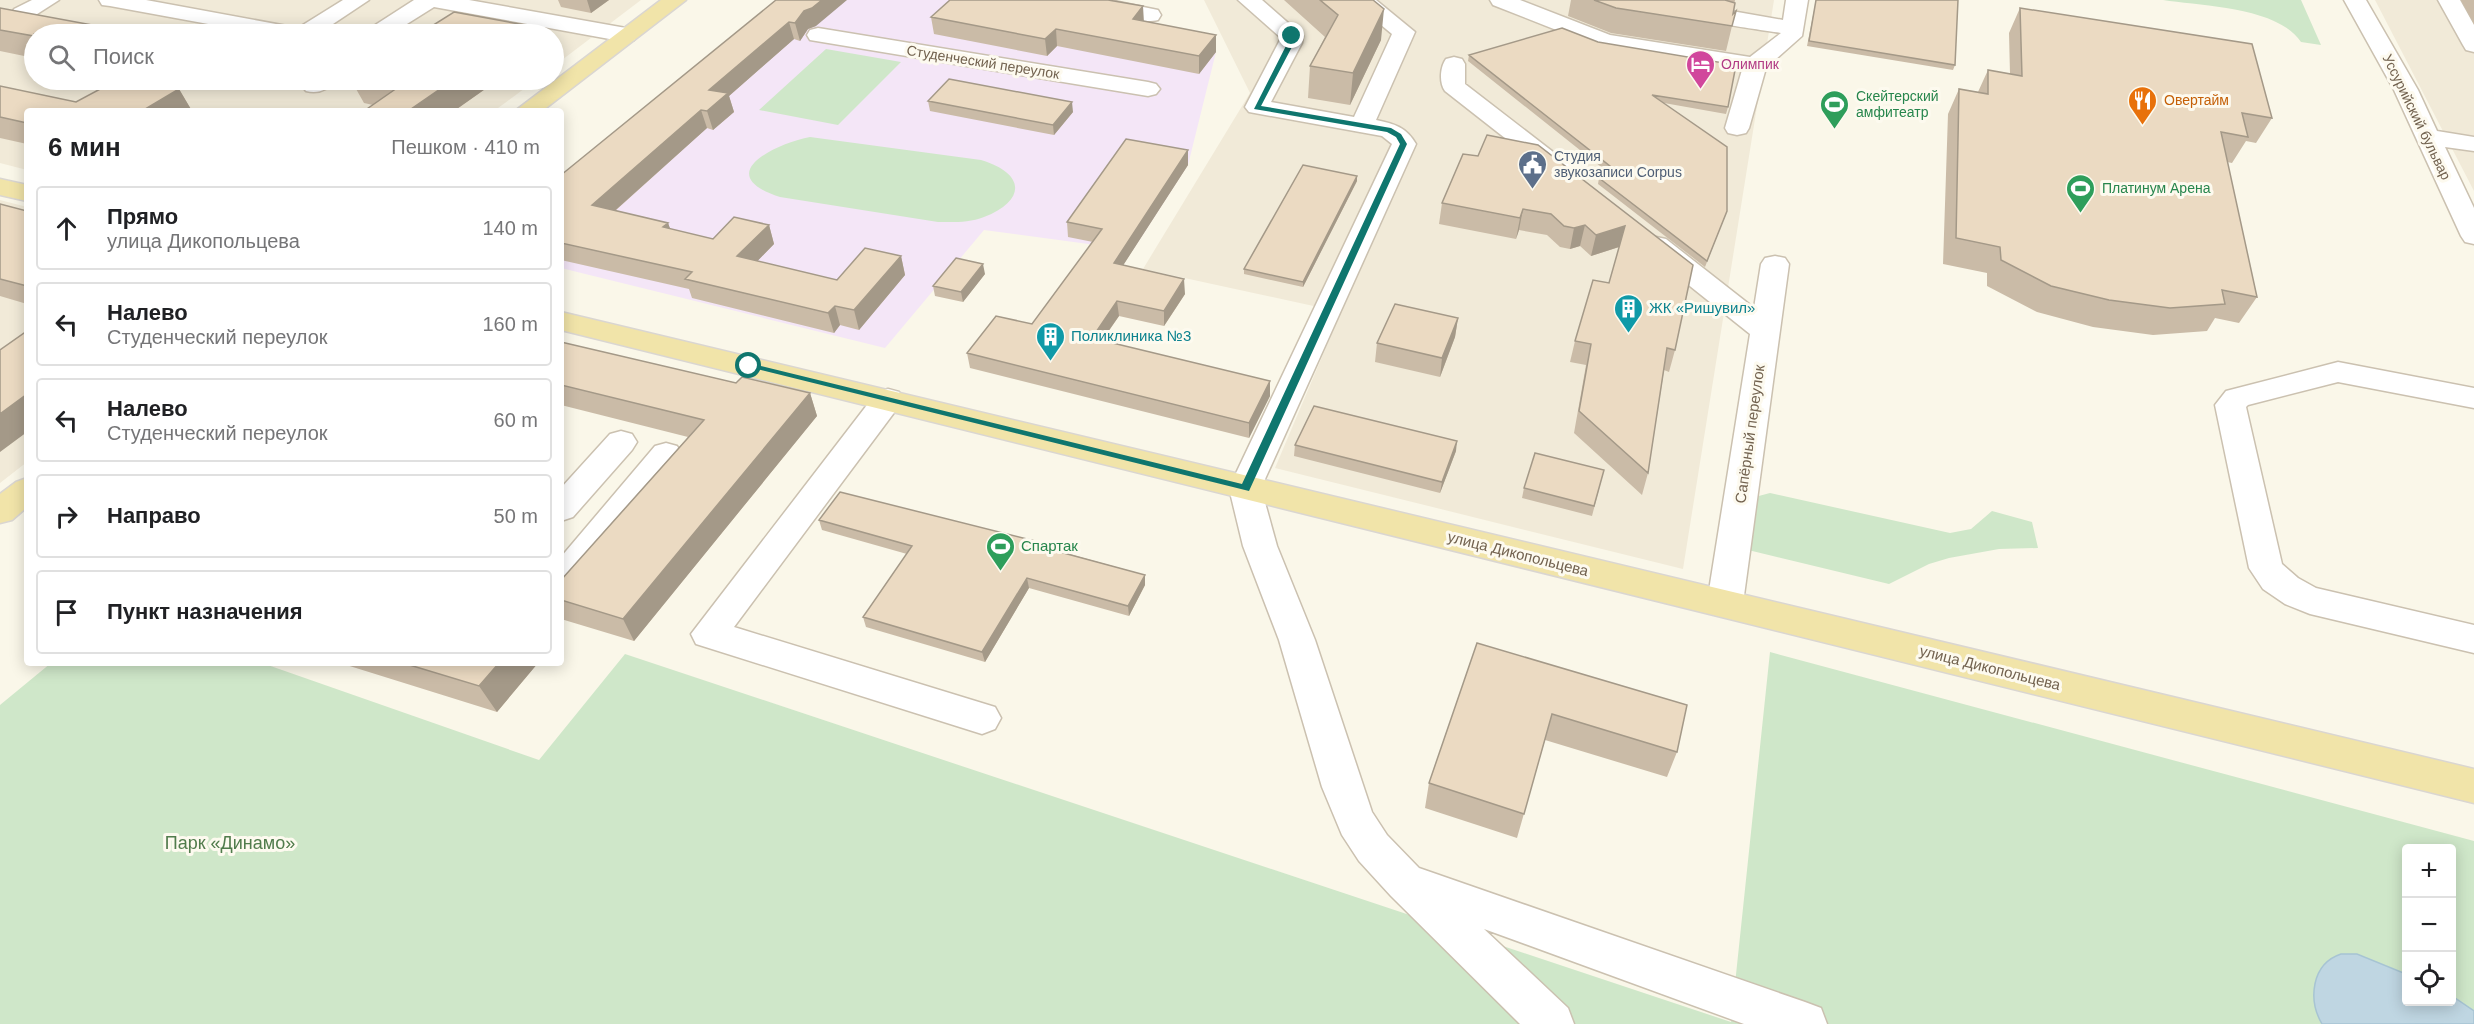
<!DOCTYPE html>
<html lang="ru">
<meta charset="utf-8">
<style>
body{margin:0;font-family:Arial,sans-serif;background:#f6f6f6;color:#202124}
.controls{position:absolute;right:18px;bottom:18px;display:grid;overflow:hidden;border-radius:6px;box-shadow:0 3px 15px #0003}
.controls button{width:54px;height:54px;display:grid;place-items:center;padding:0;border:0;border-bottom:2px solid #e0e0e0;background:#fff;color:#202124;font:30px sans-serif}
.stop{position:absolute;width:18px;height:18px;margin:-14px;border:4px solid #0f766e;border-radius:50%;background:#fff}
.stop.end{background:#0f766e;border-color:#fff;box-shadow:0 2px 6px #0008}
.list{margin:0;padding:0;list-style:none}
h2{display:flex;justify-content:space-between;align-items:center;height:78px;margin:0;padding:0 24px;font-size:26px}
h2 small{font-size:20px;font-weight:400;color:#757577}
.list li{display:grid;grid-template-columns:39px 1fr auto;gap:18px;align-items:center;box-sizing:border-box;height:84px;margin:0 12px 12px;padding:0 12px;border:2px solid #e0e0e0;border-radius:6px}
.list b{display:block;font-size:22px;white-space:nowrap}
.list p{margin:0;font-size:20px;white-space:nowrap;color:#757577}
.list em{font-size:20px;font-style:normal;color:#757577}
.icon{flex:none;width:33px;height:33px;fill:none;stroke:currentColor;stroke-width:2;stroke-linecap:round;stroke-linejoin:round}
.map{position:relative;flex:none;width:2474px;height:1024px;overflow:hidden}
.search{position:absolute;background:#fff;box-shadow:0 3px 15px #0003;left:24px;top:24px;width:540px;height:66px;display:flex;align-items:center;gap:15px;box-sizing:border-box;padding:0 21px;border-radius:33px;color:#757577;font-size:22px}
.panel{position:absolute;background:#fff;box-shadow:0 3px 15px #0003;left:24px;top:108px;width:540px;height:558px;border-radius:6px}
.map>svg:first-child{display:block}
.residential{fill:#f1ead8}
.education{fill:#f4e6f7}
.green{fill:#cfe7c9;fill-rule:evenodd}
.water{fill:#bfd6e2;stroke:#a7c4d3;stroke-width:1.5}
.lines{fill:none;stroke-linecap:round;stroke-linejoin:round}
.minor-casing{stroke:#cbc1b0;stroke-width:3}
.major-casing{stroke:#dad6d1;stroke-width:3}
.minor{fill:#fff;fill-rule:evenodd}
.major{fill:#f1e4a9;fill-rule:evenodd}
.wall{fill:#cabba7}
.shaded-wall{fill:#a49988}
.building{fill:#ebdac2;stroke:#a49988;stroke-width:1.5}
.route{fill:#0f766e}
.labels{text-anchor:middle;stroke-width:6;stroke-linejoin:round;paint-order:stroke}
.far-street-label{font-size:14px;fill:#72624f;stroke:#fdfaef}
.far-hotel-label{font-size:14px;fill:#b23c85;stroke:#fdfaef;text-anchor:start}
.far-leisure-label{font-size:14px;fill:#27864d;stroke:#fdfaef;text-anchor:start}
.far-food-label{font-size:14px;fill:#c56008;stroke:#fdfaef;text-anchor:start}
.far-service-label{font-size:14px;fill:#4e5e75;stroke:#fdfaef;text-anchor:start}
.culture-label{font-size:15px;fill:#0d838f;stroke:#fdfaef;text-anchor:start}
.street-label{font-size:15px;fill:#72624f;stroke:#fdfaef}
.leisure-label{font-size:15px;fill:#27864d;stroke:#fdfaef;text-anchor:start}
.near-park-label{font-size:18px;fill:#517c4c;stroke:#fdfaef}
</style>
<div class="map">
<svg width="2474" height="1024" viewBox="0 0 2474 1024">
<rect width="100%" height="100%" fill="#faf7e9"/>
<path class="residential" d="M0 0H641L554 66V34H34V80H536L494 111H27V170L0 163Z
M1204 0H1774L1683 569 1275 468 1341 312 1143 269 1250 93Z
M2375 0H2474V191Z
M0 200 27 207V462L0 483Z"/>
<path class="education" d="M801 0H960L1216 52 1188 165 1133 250 984 230 885 348 561 268V195Z"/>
<path class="green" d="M2163 0H2301L2321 45 2301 42C2278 7 2202 6 2163 0Z
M826 49 901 62 838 125 759 110Z
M810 137 981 160C1025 173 1027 200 984 217 969 223 953 222 938 222L780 197C711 175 774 144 810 137Z
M1770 493 1950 533 1971 529 1992 511 2032 522 2038 548 1999 549 1949 558 1929 564 1889 584 1744 549 1755 497Z
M1770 652 2474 841V1024H0V705L51 663H262L539 760 625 654 1731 1022ZM2406 848H2452V1002H2406Z"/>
<path class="water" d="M2341 954H2357L2406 974V1002H2452V996L2474 1011V1024H2322C2308 1000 2311 964 2341 954Z"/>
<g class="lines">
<defs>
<path id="minor" d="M32 0H59L34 16 97 29 100 34H59L12 25 9 20 14 9Z
M99 0H146L298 28 343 0H369L318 34H263L110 6 102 5Z
M414 0H469L626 28 634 30 637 35 634 40 626 42 434 7 391 34H366L369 29Z
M1082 0H1109L1158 10 1161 15 1158 20C1141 24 1093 15 1082 0Z
M1238 0H1262L1303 36 1302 43 1271 102 1354 117 1392 34 1351 0H1376L1415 32 1376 120C1395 124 1406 127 1416 144L1261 488 1277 546 1315 640 1372 812 1387 835 1419 868 1805 1002 1821 1008 1827 1024H1744L1484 929 1568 1008 1574 1024H1520L1391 896 1359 861 1342 835 1322 787 1279 640 1243 546 1229 488 1392 144 1382 136 1249 112 1245 107 1281 38Z
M1490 0H1520L1610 35 1750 57 1781 33C1753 28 1685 23 1669 0H1696L1709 7 1783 20 1786 0H1808L1802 36 1766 68 1749 128 1746 133 1737 135 1728 133 1725 128 1742 70 1597 46 1493 5Z
M2344 0H2366L2418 90 2437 131 2474 137V151L2445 147 2474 208V244L2465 242 2461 236 2394 90Z
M2438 0H2460L2474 25V52L2466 50 2463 45Z
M818 28 1148 82 1156 84 1160 89 1156 94 1148 96 810 40 807 35 810 30Z
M1454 57 1462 59 1465 64V84L1570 165 1574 170 1570 175 1561 178 1552 175 1445 91C1439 83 1440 67 1446 59Z
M308 80H336C328 90 318 94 306 91L302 86Z
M1656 237 1666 239 1754 308 1761 264 1765 258 1775 256 1785 258 1789 264 1743 603 1737 613 1725 617 1713 613 1707 603 1750 334 1646 251 1643 245 1646 239Z
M2338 362 2474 388V408L2338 382 2248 405 2246 407 2282 564 2298 578 2316 588 2474 625V653L2310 614 2285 604 2263 589 2249 568 2215 405 2226 391Z
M888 389 899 392 903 399 899 406 734 627 995 707 1001 718 995 729 982 734 696 644 691 634 877 392Z
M621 431 632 434 637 442 632 450 573 517 561 521V488L610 434Z
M666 443 677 446 682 454 677 462 573 590 561 594V557L655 446Z"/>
<path id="major" d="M661 0H686L542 111H515Z
M0 179 27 185V201L0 195Z
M561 312 2474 769V803L561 330Z
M27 478V507L12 520 0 523V494L16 482Z"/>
</defs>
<use href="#minor" class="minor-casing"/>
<use href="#major" class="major-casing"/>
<use href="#minor" class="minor"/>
<use href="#major" class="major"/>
</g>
<path class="wall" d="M558 0H609L591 13 561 7Z
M776 0 816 26 808 29 800 41 794 39 729 96 734 112 713 130 707 128 615 211 668 223 670 229 713 239 769 225 774 244 757 261 837 280 901 256 905 275 859 330 840 325 834 333 692 298 689 289 561 260V175Z
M1284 0H1373L1381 40 1350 105 1308 98 1310 66 1325 37Z
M1571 0H1735L1733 14 1732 26 1726 51 1611 33 1568 16Z
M1816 0H1958L1955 65 1953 70 1807 46Z
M2461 0H2474V24Z
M0 8 34 34V58L0 51Z
M2020 8 2272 118 2256 143 2246 141 2232 163 2227 162 2257 297 2239 323 2215 318 2207 331 2153 335 2093 327 2037 312 1987 286V273L1943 264 1948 114 1959 89 1978 92 1988 70 2010 74 2009 33Z
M931 17 1144 21 1216 52 1199 74 1057 46 1047 56 934 34Z
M1469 55 1728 107 1726 114 1664 103 1727 211 1705 267 1598 184 1599 178 1610 174 1468 61Z
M147 80H194L183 86Z
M351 80H498L454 111H364L373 105 364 103Z
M0 86 76 102 179 89 192 111H27V144L0 138Z
M928 101 1073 112 1054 135 930 111Z
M1188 150V165L1123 265 1185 294 1164 326 1119 316 1102 341 1270 396 1249 438 970 368 967 353 1032 324 1093 242 1068 237 1067 222Z
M1463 154 1693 265 1675 350 1669 372 1664 370 1648 473 1642 495 1574 433 1586 365 1570 362 1575 341 1609 283 1619 247 1591 256 1580 246 1570 249 1560 247 1547 235 1519 230 1516 239 1439 224 1442 203Z
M1357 176V181L1303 287 1244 274V269Z
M0 204 27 211V304L0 296Z
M985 274 963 302 935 296 933 286Z
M1458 318 1455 337 1440 377 1375 362 1377 343Z
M561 342 736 383 810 393 817 416 634 641 561 619V580L688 437 561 405Z
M1295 445 1456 451 1440 493 1294 456Z
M1604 470 1592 516 1522 498 1524 488Z
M819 520 1047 544 1048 548 1145 575V585L1129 616 1029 588 985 662 866 627 863 617 907 554 822 530Z
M1477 643 1677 752 1667 777 1545 740 1517 838 1425 808 1429 783Z
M340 663H538L497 712Z"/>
<path class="shaded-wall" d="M587 0H609L591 13Z
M822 0H847L816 26 808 29 800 41 795 23 804 11Z
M1143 6 1144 23 1133 19Z
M1384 9 1381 40 1350 105 1353 73Z
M789 22 794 39 729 96 734 112 713 130 707 111 709 90Z
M530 26 533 34H518Z
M1056 29 1057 46 1047 56 1045 39Z
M1216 35V52L1199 74V56Z
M179 80H194L183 86Z
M453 80H498L454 111H408Z
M179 89 192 111H142Z
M1072 102 1073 112 1054 135 1053 125Z
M701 110 707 128 600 224 592 205Z
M1188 150V165L1115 278 1114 263Z
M1357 176V181L1303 287V282Z
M1523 209 1519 230 1516 239 1520 218Z
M668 223 675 242 663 227Z
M769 225 774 244 743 276 737 256Z
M1585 225 1580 246 1570 249 1574 228Z
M1625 226 1619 247 1591 256 1596 235Z
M901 256 905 275 859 330 854 310Z
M983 264 985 274 963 302 961 292Z
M1184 279 1185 294 1164 326V311Z
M1117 301 1119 316 1093 353 1092 338Z
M835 306 840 325 834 333 828 313Z
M1458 318 1455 337 1440 377 1442 358Z
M1270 381V396L1249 438V423Z
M810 393 817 416 634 641 623 619Z
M27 394V432L0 452V414Z
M1457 441 1456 451 1440 493 1442 482Z
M1145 575V585L1129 616 1128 606Z
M1027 578 1029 588 985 662 982 652Z
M499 663H538L497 712 479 686Z"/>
<path class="building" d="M776 0H822L812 8 804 11 795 23 789 22 709 90 728 93 707 111 701 110 592 205 668 223 663 227 713 239 734 217 769 225 737 256 837 280 865 248 901 256 854 310 835 306 828 313 685 279 692 272 561 243V175Z
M950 0H1108L1143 6 1133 19 1216 35 1199 56 1056 29 1045 39 931 17Z
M1320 0H1373L1384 9 1353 73 1310 66 1338 15Z
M1594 0H1725L1735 3 1733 14 1736 11 1732 26 1616 8Z
M1816 0H1958L1955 65 1809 41Z
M0 8 141 34H34V36L0 30Z
M2020 8 2252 44 2272 118 2242 113 2248 137 2221 132 2257 297 2222 290 2225 304 2170 308 2109 300 2051 286 2001 260 2000 247 1956 238 1959 89 1988 94V70L2022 76Z
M454 12 530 26 518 34H419Z
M1562 28 1598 42 1736 65 1728 107 1652 95 1727 147V211L1707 261 1599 178 1612 173 1620 174 1469 55Z
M949 79 1072 102 1053 125 928 101Z
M117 80H134L179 89 142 111H27V123L0 117V86L76 102Z
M354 80H453L408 111H364L397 88Z
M1487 135 1538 145 1693 265 1675 350 1667 348 1648 473 1579 411 1591 344 1575 341 1593 280 1609 283 1625 226 1596 235 1585 225 1574 228 1564 226 1551 214 1523 209 1520 218 1442 203 1463 154 1478 156Z
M1126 139 1188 150 1114 263 1184 279 1164 311 1117 301 1092 338 1270 381 1249 423 967 353 996 316 1032 324 1102 229 1067 222Z
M1303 165 1357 176 1303 282 1244 269Z
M0 204 27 211V286L0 279Z
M956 258 983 264 961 292 933 286Z
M1395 304 1458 318 1442 358 1377 343Z
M27 331V394L0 414V350Z
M561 342 736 383 742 377 810 393 623 619 561 600V580L704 420 561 385Z
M1314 406 1457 441 1442 482 1295 445Z
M1535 453 1604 470 1594 506 1524 488Z
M840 492 1047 544 1045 548 1145 575 1128 606 1027 578 982 652 863 617 912 546 819 520Z
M1477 643 1687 705 1677 752 1552 714 1524 814 1429 783Z
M403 663H499L479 686Z"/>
<path class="route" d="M1292 34 1295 36 1294 43 1261 106 1391 128 1401 134 1407 144 1249 491 745 366 749 363 1242 484 1400 144 1396 137 1387 132 1254 109Z"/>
<defs>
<symbol id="hotel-pin" viewBox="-11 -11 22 30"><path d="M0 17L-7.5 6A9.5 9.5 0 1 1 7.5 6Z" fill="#d1479c" stroke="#fdfaef"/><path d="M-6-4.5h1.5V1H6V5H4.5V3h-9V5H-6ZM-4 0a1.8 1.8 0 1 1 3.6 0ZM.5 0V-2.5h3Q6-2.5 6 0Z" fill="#fff"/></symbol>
<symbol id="restaurant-pin" viewBox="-11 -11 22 30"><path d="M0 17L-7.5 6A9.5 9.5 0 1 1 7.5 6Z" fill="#e8710a" stroke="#fdfaef"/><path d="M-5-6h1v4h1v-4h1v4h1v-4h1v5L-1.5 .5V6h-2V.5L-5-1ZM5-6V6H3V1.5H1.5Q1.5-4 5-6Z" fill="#fff"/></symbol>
<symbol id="stadium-pin" viewBox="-11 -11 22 30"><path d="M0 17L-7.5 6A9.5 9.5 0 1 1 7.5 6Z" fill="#2e9e5b" stroke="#fdfaef"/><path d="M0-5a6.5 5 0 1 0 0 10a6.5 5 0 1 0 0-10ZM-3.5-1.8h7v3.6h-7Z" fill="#fff"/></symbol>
<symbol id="civic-pin" viewBox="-11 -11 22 30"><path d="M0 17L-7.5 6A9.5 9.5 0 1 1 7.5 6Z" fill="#5c6f8a" stroke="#fdfaef"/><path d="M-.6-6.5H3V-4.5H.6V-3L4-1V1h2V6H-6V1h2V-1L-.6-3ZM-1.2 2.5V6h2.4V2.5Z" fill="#fff"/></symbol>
<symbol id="building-pin" viewBox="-11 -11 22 30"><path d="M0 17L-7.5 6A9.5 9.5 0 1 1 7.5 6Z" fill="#0f9aa8" stroke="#fdfaef"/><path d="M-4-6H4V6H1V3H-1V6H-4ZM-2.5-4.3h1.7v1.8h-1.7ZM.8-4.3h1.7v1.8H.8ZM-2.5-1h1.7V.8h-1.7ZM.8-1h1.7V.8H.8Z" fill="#fff"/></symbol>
</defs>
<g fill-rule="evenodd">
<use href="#hotel-pin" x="1684" y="48" width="33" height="45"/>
<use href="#restaurant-pin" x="2126" y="84" width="33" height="45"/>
<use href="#stadium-pin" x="1818" y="88" width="33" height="45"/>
<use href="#civic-pin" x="1516" y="148" width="33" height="45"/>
<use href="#stadium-pin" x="2064" y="172" width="33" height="45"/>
<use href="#building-pin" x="1612" y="292" width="33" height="45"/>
<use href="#building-pin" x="1034" y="320" width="33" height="45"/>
<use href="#stadium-pin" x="984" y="530" width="33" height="45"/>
</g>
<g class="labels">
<g class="far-street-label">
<text transform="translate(983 62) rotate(9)" y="5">Студенческий переулок</text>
<text transform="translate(2417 117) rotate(64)" y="5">Уссурийский бульвар</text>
</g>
<g class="far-hotel-label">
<text x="1721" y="69">Олимпик</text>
</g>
<g class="far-leisure-label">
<text x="1856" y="101">Скейтерский<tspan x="1856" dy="16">амфитеатр</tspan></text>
<text x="2102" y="193">Платинум Арена</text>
</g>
<g class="far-food-label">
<text x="2164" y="105">Овертайм</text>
</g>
<g class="far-service-label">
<text x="1554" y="161">Студия<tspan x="1554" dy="16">звукозаписи Corpus</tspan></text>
</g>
<g class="culture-label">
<text x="1649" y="313">ЖК «Ришувил»</text>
<text x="1071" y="341">Поликлиника №3</text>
</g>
<g class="street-label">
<text transform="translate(1750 434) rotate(-82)" y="5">Сапёрный переулок</text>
<text transform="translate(1518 554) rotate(14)" y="5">улица Дикопольцева</text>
<text transform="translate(1990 668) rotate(14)" y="5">улица Дикопольцева</text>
</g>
<g class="leisure-label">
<text x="1021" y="551">Спартак</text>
</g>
<g class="near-park-label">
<text x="230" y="849">Парк «Динамо»</text>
</g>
</g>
</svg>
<div class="controls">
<button>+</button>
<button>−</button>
<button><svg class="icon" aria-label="locate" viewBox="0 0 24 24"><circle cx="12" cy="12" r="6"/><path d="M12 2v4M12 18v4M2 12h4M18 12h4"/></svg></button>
</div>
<div class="stop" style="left:749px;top:366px"></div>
<div class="stop end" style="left:1292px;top:36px"></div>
<div class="search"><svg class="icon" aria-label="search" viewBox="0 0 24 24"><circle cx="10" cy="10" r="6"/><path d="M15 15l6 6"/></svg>Поиск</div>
<section class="panel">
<h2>6 мин<small>Пешком · 410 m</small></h2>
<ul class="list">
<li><svg class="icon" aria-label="ahead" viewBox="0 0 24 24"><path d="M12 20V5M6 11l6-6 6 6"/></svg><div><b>Прямо</b><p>улица Дикопольцева</p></div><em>140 m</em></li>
<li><svg class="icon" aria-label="left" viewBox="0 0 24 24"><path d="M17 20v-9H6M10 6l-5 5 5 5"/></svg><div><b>Налево</b><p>Студенческий переулок</p></div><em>160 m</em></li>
<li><svg class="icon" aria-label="left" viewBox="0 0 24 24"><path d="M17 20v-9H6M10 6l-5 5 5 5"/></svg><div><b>Налево</b><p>Студенческий переулок</p></div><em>60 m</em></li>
<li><svg class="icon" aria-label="right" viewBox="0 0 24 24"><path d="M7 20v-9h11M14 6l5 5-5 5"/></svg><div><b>Направо</b></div><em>50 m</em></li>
<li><svg class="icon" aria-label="arrive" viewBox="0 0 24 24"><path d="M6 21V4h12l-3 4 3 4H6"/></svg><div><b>Пункт назначения</b></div></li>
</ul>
</section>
</div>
